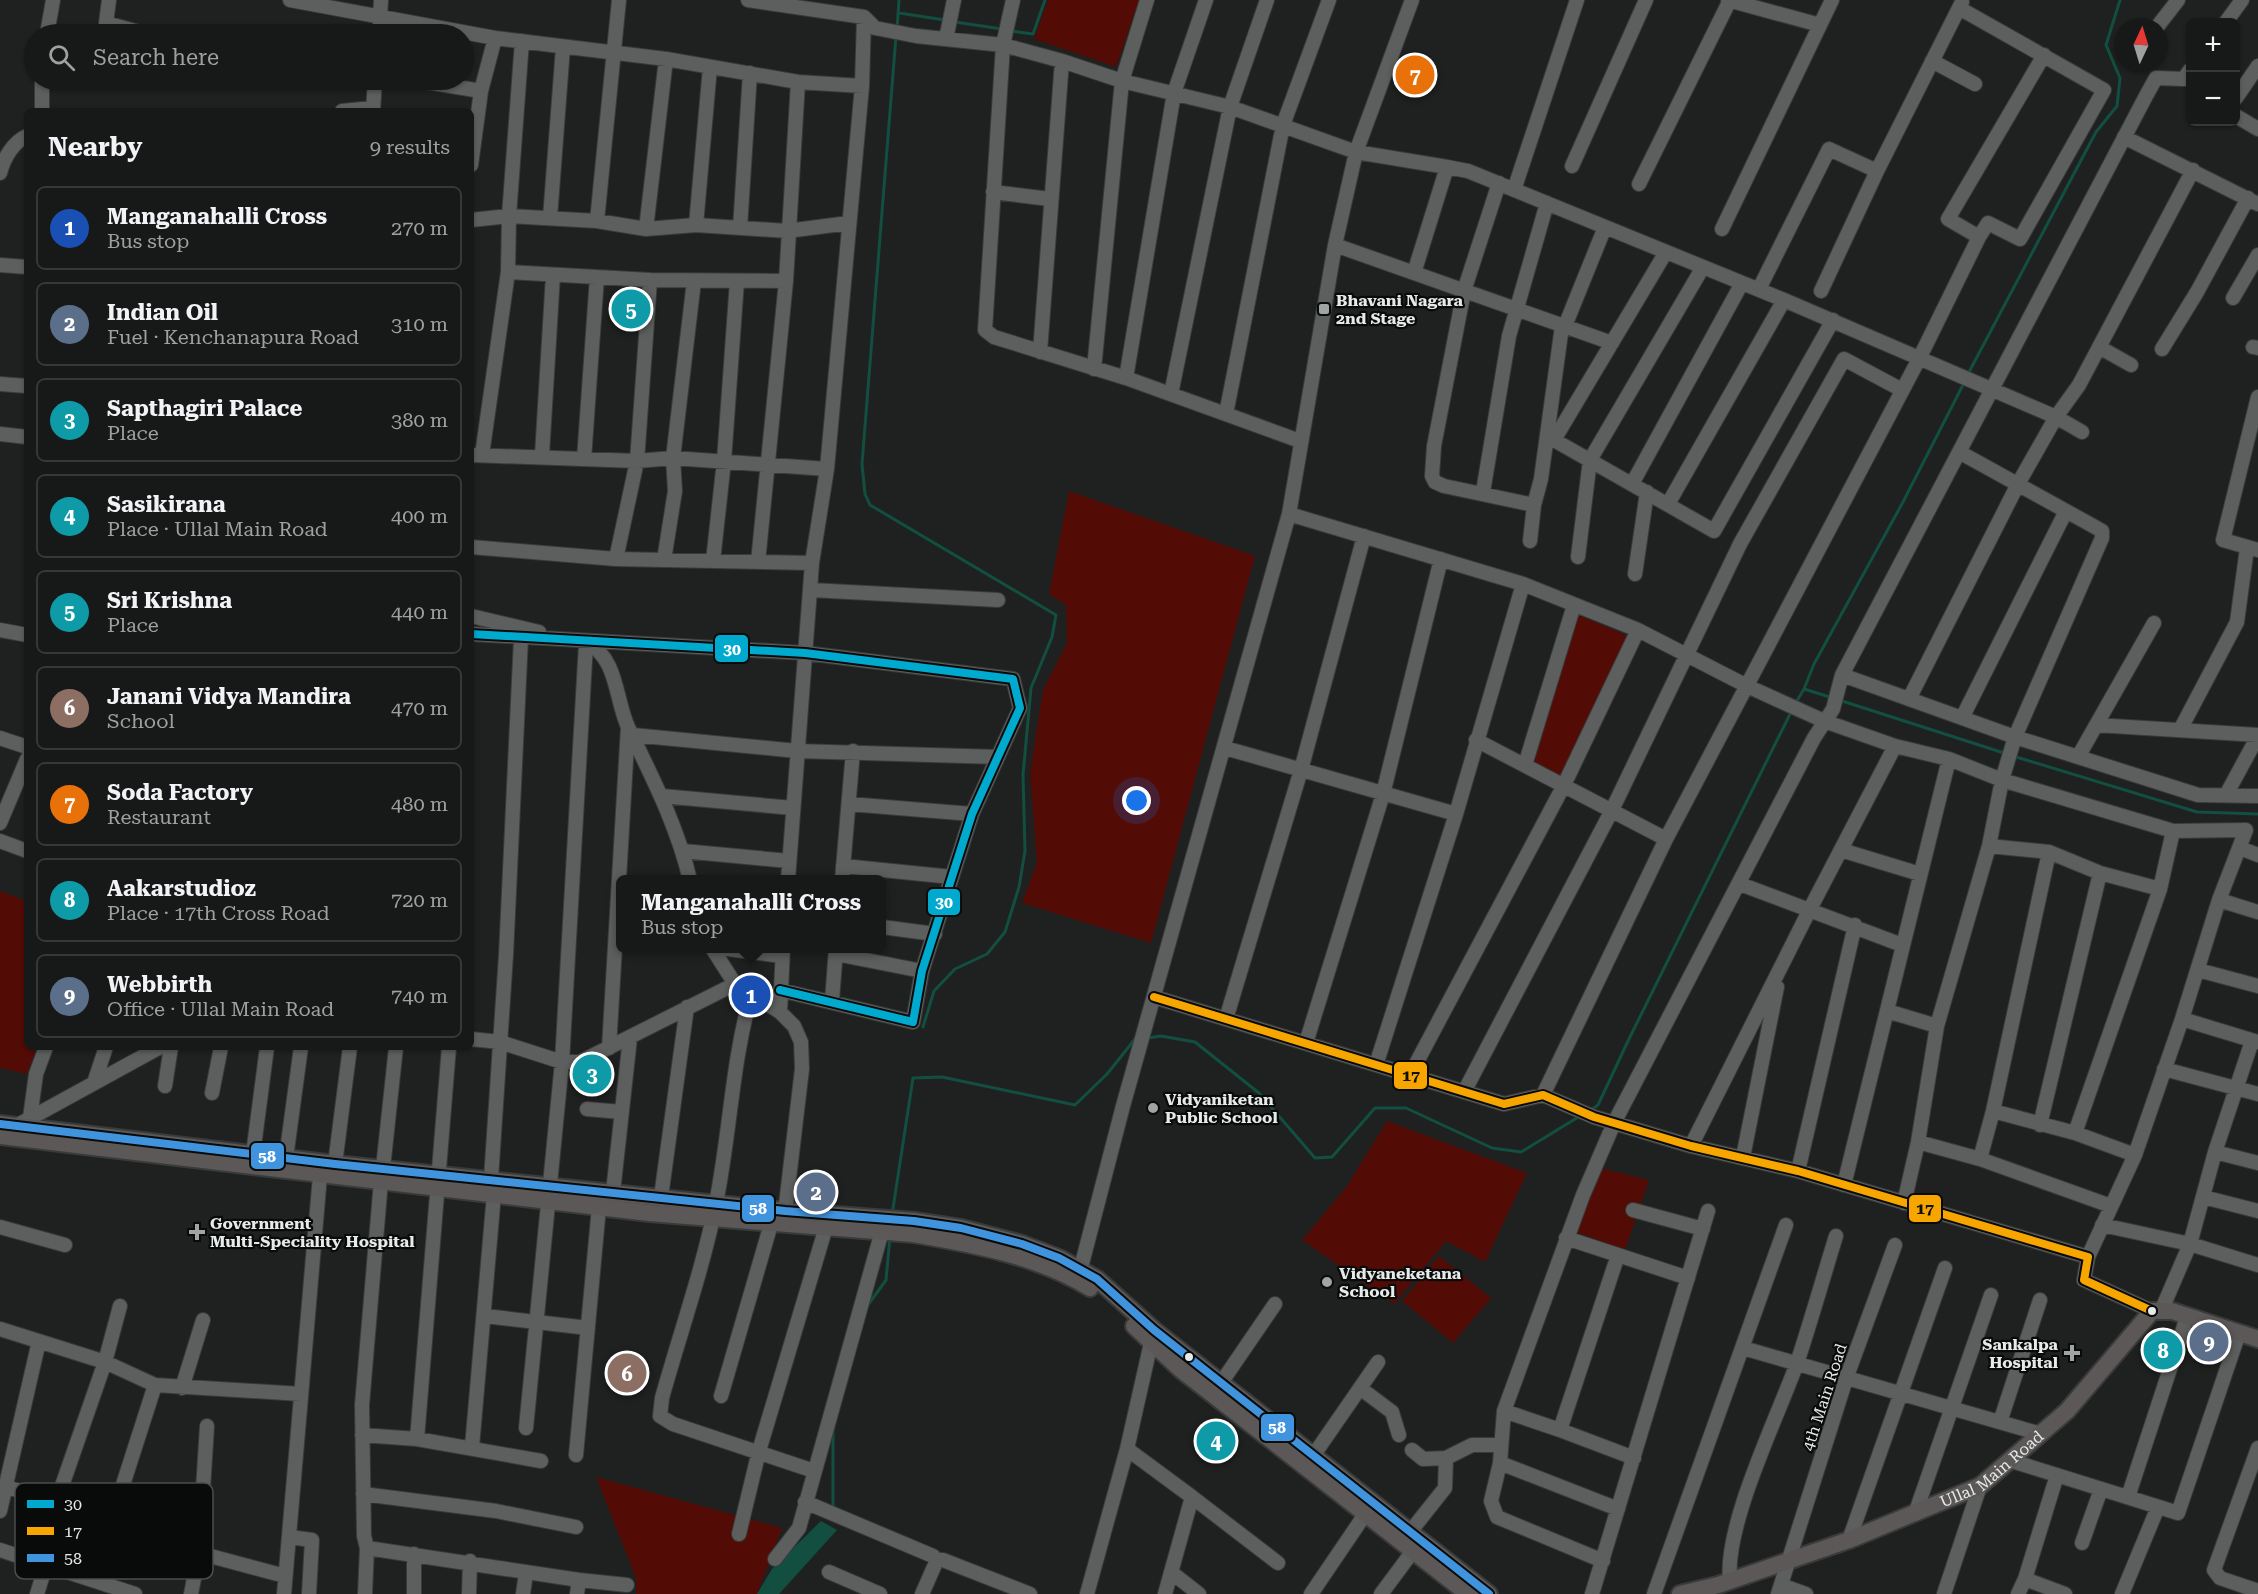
<!DOCTYPE html>
<meta charset="utf-8">
<style>
body{margin:0;font-family:"Roboto Serif",serif;background:#232625;color:#f1f3f6}
.controls{position:absolute;right:18px;top:18px;display:grid;overflow:hidden;border-radius:9px;box-shadow:0 2px 4px #0004}
.controls button{width:54px;height:54px;display:grid;place-items:center;padding:0;border:0;border-bottom:2px solid #353837;background:#161918;color:#f1f3f6;font:30px sans-serif}
.compass{position:absolute;left:2114px;top:18px;width:54px;height:54px;border-radius:50%;background:#161918;box-shadow:0 2px 4px #0004;rotate:4deg}
.you{position:absolute;left:1137px;top:801px;width:21px;height:21px;margin:-15px;border:4px solid #fff;border-radius:50%;background:#1a73e8;box-shadow:0 0 0 9px #1a73e833}
.badge{display:grid;place-items:center;width:39px;height:39px;border-radius:50%;background:#1a73e8;color:#fff;font-size:20px;font-weight:700}
.pin{position:absolute;translate:-50% -50%;border:3px solid #fff;box-shadow:0 2px 6px #0006}
.popup{position:absolute;left:616px;top:875px;width:270px;height:78px;box-sizing:border-box;display:grid;place-content:center;border-radius:9px;background:#161918;filter:drop-shadow(0 2px 4px #0005);font-size:20px;white-space:nowrap;color:#9ea0a2}
.popup b{font-size:22px;color:#f1f3f6}
.popup::after{content:'';position:absolute;left:50%;top:100%;margin-left:-12px;border:12px solid transparent;border-top-color:#161918}
.list{margin:0;padding:0;list-style:none}
h2{display:flex;justify-content:space-between;align-items:center;height:78px;margin:0;padding:0 24px;font-size:26px}
h2 small{font-size:20px;font-weight:400;color:#9ea0a2}
.list li{display:grid;grid-template-columns:39px 1fr auto;gap:18px;align-items:center;box-sizing:border-box;height:84px;margin:0 12px 12px;padding:0 12px;border:2px solid #353837;border-radius:9px}
.list b{display:block;font-size:22px;white-space:nowrap}
.list p{margin:0;font-size:20px;white-space:nowrap;color:#9ea0a2}
.list em{font-size:20px;font-style:normal;color:#9ea0a2}
.icon{flex:none;width:33px;height:33px;fill:none;stroke:currentColor;stroke-width:2;stroke-linecap:round;stroke-linejoin:round}
.map{position:relative;flex:none;width:2258px;height:1594px;overflow:hidden}
.search{position:absolute;background:#161918;box-shadow:0 2px 4px #0004;left:24px;top:24px;width:450px;height:66px;display:flex;align-items:center;gap:15px;box-sizing:border-box;padding:0 21px;border-radius:33px;color:#9ea0a2;font-size:22px}
.panel{position:absolute;background:#161918;box-shadow:0 2px 4px #0004;left:24px;top:108px;width:450px;height:942px;border-radius:9px}
.map>svg:first-child{display:block}
.green{fill:#530b06}
.water{fill:#124f40}
.lines{fill:none;stroke-linecap:round;stroke-linejoin:round}
.stream{stroke:#124f40;stroke-width:3}
.minor-casing{stroke:#383b39;stroke-width:16}
.major-casing{stroke:#383b39;stroke-width:20}
.minor{stroke:#5d5f5e;stroke-width:14}
.major{stroke:#5c5857;stroke-width:16}
.bus-1-casing{stroke:#090b0a;stroke-width:12}
.bus-2-casing{stroke:#090b0a;stroke-width:12}
.bus-3-casing{stroke:#090b0a;stroke-width:12}
.bus-1{stroke:#00a9ce;stroke-width:8}
.bus-2{stroke:#f7a600;stroke-width:8}
.bus-3{stroke:#4094de;stroke-width:8}
.poi-dot{fill:#a0a4a2;stroke:#090b0a;stroke-width:2}
.bus-dot{fill:#e6eae8;stroke:#090b0a;stroke-width:2}
.labels{text-anchor:middle;stroke-width:4.5;stroke-linejoin:round;paint-order:stroke}
.poi-label{font-size:16px;font-weight:bold;fill:#e6eae8;stroke:#090b0a;text-anchor:start}
.street-label{font-size:16px;fill:#e6eae8;stroke:#090b0a}
.key{fill:#090b0a;stroke:#4b4e4d;stroke-width:1.5}
.key-label{font-size:16px;fill:#e6eae8}
.line-badge{stroke:#090b0a;stroke-width:2}
.badge-label{font-size:16px;text-anchor:middle;font-weight:bold;fill:#fff}
.pale-badge-label{font-size:16px;text-anchor:middle;font-weight:bold;fill:#111}
</style>
<div class="map">
<svg width="2258" height="1594" viewBox="0 0 2258 1594">
<rect width="100%" height="100%" fill="#1e2120"/>
<path class="green" d="M1048 0H1139L1116 67 1034 39Z
M1069 491 1255 556 1151 943 1022 903 1037 862 1030 773 1043 690 1067 643 1066 605 1049 594Z
M1576 614 1628 636 1562 778 1532 760Z
M0 891 27 901V1047H37L27 1074 0 1068Z
M1387 1121 1527 1173 1485 1262 1446 1241 1394 1304 1302 1240 1347 1186Z
M1601 1168 1649 1180 1625 1250 1573 1231Z
M1439 1256 1491 1298 1453 1343 1402 1301Z
M596 1477 782 1528 757 1594H636V1578Z"/>
<path class="water" d="M821 1521 837 1530 779 1594H757L772 1569Z"/>
<g class="lines">
<path class="stream" d="M899 13 945 20
M955 22 1002 29
M897 29 899 0
M1011 31 1033 34 1045 0
M896 36 862 464 865 494 870 505 1056 615 1052 637 1031 688 1023 775 1025 851 1019 887 1005 932 987 954 955 969 934 991 923 1027
M1968 374 2096 132 2117 106 2120 78 2106 45 2120 0
M1804 689 1814 664 1903 502 1964 383
M1839 700 2007 754
M1795 704 1804 689 1833 698
M2013 756 2197 812 2258 814
M1148 1038 1161 1036 1195 1042 1259 1093 1315 1158 1332 1157 1375 1108H1406L1492 1148 1521 1152 1580 1116
M1591 1110 1598 1105 1628 1041 1792 710
M892 1215 913 1078 942 1077 1075 1105 1107 1074 1135 1039
M868 1305 886 1280 890 1237
M833 1509V1429"/>
<defs>
<path id="minor" d="M109 0 106 23 146 34
M290 0 495 38 666 59 798 82 862 86
M748 0 864 17 875 28 916 36 1003 45 1062 61 1122 81 1230 107 1356 152 1447 167 1414 273
M1013 0 1003 45 985 330 994 337 1126 378 1300 441
M1728 0 1820 25
M2226 22 2242 0
M2157 27 2178 0
M47 34 53 0
M379 34 381 0
M946 39 954 0
M1932 61 1975 84
M415 80 481 91
M2236 98 2258 66
M42 111V80
M342 111 373 108
M373 111 375 80
M2236 116 2258 129
M2124 137 2258 204
M471 165 481 91 495 38
M1572 166 1646 0
M1447 167 1468 171 1784 300 2056 417 2079 385 2193 170
M0 173C4 158 13 142 27 136
M1499 183 1464 291 1434 446 1432 476 1435 482 1444 486 1534 505 1541 479 1562 326
M1639 184 1730 0
M1514 190 1577 0
M993 192 1050 199
M550 218 563 47
M471 220 509 216 597 221 646 229 696 225 787 231 849 223
M597 221 619 0
M696 225 710 67
M740 228 750 73
M646 229 666 59
M1722 229 1832 0
M1979 237 1948 219 2044 55
M1335 245 1612 343
M1666 252 1554 440 1714 531 1833 320
M0 265 27 267
M508 272 650 280 786 281
M1759 289 1829 149 1877 171 1962 2
M1821 291 1877 171
M2233 298 2258 255
M1565 326 1605 227
M2099 347 2131 365
M2253 347 2258 348
M2162 349 2197 292 2248 198
M1040 352 1062 61
M1094 369 1122 81 1147 0
M1126 378 1174 93 1206 0
M0 384 27 386
M1171 394 1230 107 1267 0
M2258 397 2223 540 2258 550
M1226 414 1283 125 1329 0
M0 434 27 437
M471 455 637 461 650 280
M482 455 508 272 509 216 522 41
M542 455 553 275
M584 459 597 277
M1632 484 1742 283
M1483 492 1509 336 1547 203
M1668 504 1784 300
M1289 514 1523 584 1638 630 1747 686 1824 721 1895 746 1949 759 2002 780 2173 831 2246 830 2219 900 2182 1019 2135 1155 2088 1257
M1530 541 1534 505
M471 547 616 559 812 563
M1578 557 1590 460 1703 267
M616 559 637 461 673 458 827 469
M664 560 675 491 673 458 694 281
M713 561 724 461 737 281
M758 562 786 281 798 82
M1635 574 1647 492
M811 590 998 600
M471 616 539 632
M0 630 27 635
M471 634 805 653 1013 679 1020 708 972 814 922 971 913 1022 780 990
M587 643C618 658 615 699 628 727 652 777 677 825 690 880
M1842 675 2015 737 2198 795 2258 796
M1909 699 2018 484 2056 417 2082 432
M1962 718 2066 511
M2096 725 2258 735
M2180 730 2237 622 2247 548
M633 735 797 751 998 757
M0 738 27 747
M1476 740 1666 839 1920 357 1979 237 1988 223 2020 239 2104 90 1959 8
M1225 748 1456 814
M2078 757 2154 623
M1525 765 1574 605
M2226 795 2258 736
M662 796 793 808
M849 804 972 814
M0 823 27 759
M0 841 27 851
M1989 846 2049 852 2100 873 2160 889
M2240 848 2258 855
M1841 850 1920 874
M683 851 789 861
M843 866 952 877
M788 880 812 563 827 469 862 86 864 17
M842 880 853 751
M1740 884 1902 945
M2219 900 2258 912
M882 927 935 934
M712 948 735 984 780 1012 794 1026 801 1042 802 1069 784 1221
M721 948 782 956
M836 954 922 971
M2198 970 2258 986
M751 995C732 1062 730 1134 716 1203 703 1269 680 1333 662 1398L660 1416 673 1424 814 1471
M1154 997 1504 1104 1543 1095 1594 1117 1691 1146 1798 1171 2088 1257 2084 1280 2152 1311
M832 1001 836 948
M1887 1011 1937 1026
M780 1012 783 948
M1226 1019 1301 770 1364 536
M2182 1019 2258 1042
M471 1039 500 1042 562 1062H580L735 984
M1306 1043 1383 794 1441 559
M609 1048 628 727
M1376 1065 1456 814 1523 584
M2164 1069 2258 1094
M1410 1075 1564 785 1638 630
M94 1083 106 1047
M165 1086 171 1047
M1464 1092 1612 810 1740 544 1844 359 1902 390
M212 1093 221 1047
M1543 1095 1666 839
M587 1109 621 1112
M1993 1111 2075 1133 2135 1155
M30 1118 36 1074 46 1047
M2040 1125 2100 873
M15 1131 16 1126 160 1047
M2075 1133 2160 889 2173 831
M1918 1142 1980 1159 2111 1206
M1691 1146 1810 909 1895 746
M2215 1152 2252 1041
M253 1154 267 1047
M1743 1157 1777 987
M286 1158 301 1047
M1980 1159 1993 1111 2049 852
M335 1164 350 1047
M383 1168 396 1047
M1798 1171 1855 925
M491 1179 506 955 521 638
M1844 1185 1949 759
M613 1192 630 1038
M661 1197 687 1007
M2203 1197 2258 1211
M1904 1203 1918 1142 1937 1026 1989 846 2002 780 2015 737 2102 538V531L2095 527 1961 453
M1633 1210 1703 1229
M2102 1225 2190 1244 2258 1265
M0 1227 65 1245
M1566 1238 1688 1278
M1078 1279 1123 1106 1289 514 1335 245 1356 152 1412 0
M2162 1309 2190 1244 2215 1152 2258 1163
M485 1316 588 1328
M0 1329 105 1362 155 1385 301 1394
M1743 1348 2041 1434
M1221 1383 1275 1304
M182 1388 203 1320
M1360 1388 1392 1412 1399 1435
M721 1396 771 1224
M1504 1411 1560 1430 1618 1255
M2000 1422 2040 1300
M526 1428 562 1062 586 643
M1560 1430 1634 1458
M362 1435 417 1439 541 1461
M417 1439 449 1047
M472 1447 494 1194
M2258 1448 2214 1570 2220 1578 2258 1591
M1127 1449 1192 1497 1165 1594
M1412 1450 1423 1459 1446 1458
M576 1455 599 1207
M1313 1456 1378 1362
M2012 1461 2178 1513 2239 1333
M1500 1463 1618 1509
M5 1486 199 1553 207 1426
M363 1494 496 1511 576 1527
M1192 1497 1278 1563
M2128 1497 2187 1317
M805 1502 933 1556 937 1560H943L1030 1594
M56 1503 105 1362 120 1306
M0 1511 39 1341
M1915 1514 1991 1295
M111 1522 155 1385
M1410 1532 1445 1488 1446 1458 1472 1445H1501
M739 1534 759 1451 826 1227
M289 1537 312 1540 309 1594
M1849 1540 1945 1268
M2082 1543 2101 1489
M367 1548 579 1580 577 1594
M0 1550 46 1565
M414 1554V1594
M775 1559 799 1528 882 1231
M1603 1561 1497 1517 1491 1501 1500 1463 1504 1411 1583 1195 1614 1123 1814 738 1833 709 1842 675C1945 482 2044 287 2147 94L2156 78 2184 79 2190 70
M829 1572 880 1594
M1171 1572 1199 1594
M2025 1579 2057 1475
M579 1580 627 1585
M1730 1581C1724 1525 1777 1419 1797 1363 1811 1321 1823 1278 1836 1236
M1781 1585 1806 1594
M37 1594 46 1565 135 1594
M191 1594 199 1553 285 1576
M284 1594 321 1164
M365 1594 367 1548 364 1536 362 1405 381 1181
M469 1594 470 1561
M523 1594 526 1573
M922 1594 937 1560
M1087 1594 1127 1449 1153 1334
M1311 1594 1370 1507
M1381 1594 1413 1551
M1592 1594 1708 1211
M1654 1594 1786 1225
M1778 1594 1847 1376 1895 1245
M1944 1594 1980 1486
M2018 1594 2025 1579 2065 1594
M2122 1594 2158 1507"/>
<g id="major">
<path d="M0 1124 335 1164 785 1211 914 1221 961 1228 1022 1244 1059 1258 1097 1279 1154 1330 1489 1594"/>
<path d="M0 1136 649 1213 913 1234C972 1244 1038 1256 1090 1288"/>
<path d="M1134 1326 1180 1369 1468 1594"/>
<path id="s1" d="M1680 1594 1718 1585 1849 1540 1980 1486 2067 1411 2152 1311H2172L2258 1339"/>
</g>
</defs>
<use href="#minor" class="minor-casing"/>
<use href="#major" class="major-casing"/>
<use href="#minor" class="minor"/>
<use href="#major" class="major"/>
<defs>
<path id="bus-1" d="M471 634 805 653 1013 679 1020 708 972 814 922 971 913 1022 780 990"/>
<path id="bus-2" d="M1154 997 1504 1104 1543 1095 1594 1117 1691 1146 1798 1171 2088 1257 2084 1280 2152 1311"/>
<path id="bus-3" d="M0 1124 335 1164 785 1211 914 1221 961 1228 1022 1244 1059 1258 1097 1279 1154 1330 1489 1594"/>
</defs>
<use href="#bus-1" class="bus-1-casing"/>
<use href="#bus-2" class="bus-2-casing"/>
<use href="#bus-3" class="bus-3-casing"/>
<use href="#bus-1" class="bus-1"/>
<use href="#bus-2" class="bus-2"/>
<use href="#bus-3" class="bus-3"/>
</g>
<g class="poi-dot">
<rect x="1318" y="303" width="12" height="12" rx="3"/>
<circle cx="1153" cy="1108" r="6"/>
<path d="M194 1223h6v6h6v6h-6v6h-6v-6h-6v-6h6z"/>
<circle cx="1327" cy="1282" r="6"/>
<path d="M2069 1344h6v6h6v6h-6v6h-6v-6h-6v-6h6z"/>
</g>
<g class="bus-dot">
<circle cx="2152" cy="1311" r="5"/>
<circle cx="1189" cy="1357" r="5"/>
</g>
<g class="labels">
<g class="poi-label">
<text x="1336" y="306">Bhavani Nagara<tspan x="1336" dy="18">2nd Stage</tspan></text>
<text x="1165" y="1105">Vidyaniketan<tspan x="1165" dy="18">Public School</tspan></text>
<text x="210" y="1229">Government<tspan x="210" dy="18">Multi-Speciality Hospital</tspan></text>
<text x="1339" y="1279">Vidyaneketana<tspan x="1339" dy="18">School</tspan></text>
<text x="2058" y="1350" text-anchor="end">Sankalpa<tspan x="2058" dy="18">Hospital</tspan></text>
</g>
<g class="street-label">
<text transform="translate(1824 1397) rotate(-72)" y="6">4th Main Road</text>
<text dy="6" stroke="none"><textPath href="#s1" startOffset="338">Ullal Main Road</textPath></text>
</g>
</g>
<rect x="15" y="1483" width="198" height="96" rx="9" class="key"/>
<rect x="27" y="1500" width="27" height="8" fill="#00a9ce"/>
<rect x="27" y="1527" width="27" height="8" fill="#f7a600"/>
<rect x="27" y="1554" width="27" height="8" fill="#4094de"/>
<g class="key-label">
<text x="64" y="1510">30</text>
<text x="64" y="1537">17</text>
<text x="64" y="1564">58</text>
</g>
<g class="line-badge">
<rect x="714" y="634" width="35" height="29" rx="6" fill="#00a9ce"/>
<rect x="927" y="888" width="34" height="28" rx="6" fill="#00a9ce"/>
<rect x="1393" y="1061" width="35" height="29" rx="6" fill="#f7a600"/>
<rect x="250" y="1142" width="35" height="28" rx="6" fill="#4094de"/>
<rect x="741" y="1194" width="34" height="29" rx="6" fill="#4094de"/>
<rect x="1908" y="1194" width="34" height="29" rx="6" fill="#f7a600"/>
<rect x="1260" y="1413" width="35" height="29" rx="6" fill="#4094de"/>
</g>
<g class="badge-label">
<text x="732" y="655">30</text>
<text x="944" y="908">30</text>
<text x="267" y="1162">58</text>
<text x="758" y="1214">58</text>
<text x="1277" y="1433">58</text>
</g>
<g class="pale-badge-label">
<text x="1411" y="1081">17</text>
<text x="1925" y="1214">17</text>
</g>
</svg>
<div class="controls">
<button>+</button>
<button>−</button>
</div>
<svg class="compass" viewBox="-18 -18 36 36"><path d="M0-13l5 13h-10z" fill="#e53935"/><path d="M0 13l5-13h-10z" fill="#9ea0a2"/></svg>
<div class="you"></div>
<div class="pin badge" style="left:751px;top:995px;background:#1a4fb4">1</div>
<div class="popup"><b>Manganahalli Cross</b>Bus stop</div>
<div class="pin badge" style="left:816px;top:1192px;background:#5c6f8a">2</div>
<div class="pin badge" style="left:592px;top:1074px;background:#0f9aa8">3</div>
<div class="pin badge" style="left:1216px;top:1441px;background:#0f9aa8">4</div>
<div class="pin badge" style="left:631px;top:309px;background:#0f9aa8">5</div>
<div class="pin badge" style="left:627px;top:1373px;background:#8d6e63">6</div>
<div class="pin badge" style="left:1415px;top:75px;background:#e8710a">7</div>
<div class="pin badge" style="left:2163px;top:1350px;background:#0f9aa8">8</div>
<div class="pin badge" style="left:2209px;top:1342px;background:#5c6f8a">9</div>
<div class="search"><svg class="icon" aria-label="search" viewBox="0 0 24 24"><circle cx="10" cy="10" r="6"/><path d="M15 15l6 6"/></svg>Search here</div>
<section class="panel">
<h2>Nearby<small>9 results</small></h2>
<ul class="list">
<li><span class="badge" style="background:#1a4fb4">1</span><div><b>Manganahalli Cross</b><p>Bus stop</p></div><em>270 m</em></li>
<li><span class="badge" style="background:#5c6f8a">2</span><div><b>Indian Oil</b><p>Fuel · Kenchanapura Road</p></div><em>310 m</em></li>
<li><span class="badge" style="background:#0f9aa8">3</span><div><b>Sapthagiri Palace</b><p>Place</p></div><em>380 m</em></li>
<li><span class="badge" style="background:#0f9aa8">4</span><div><b>Sasikirana</b><p>Place · Ullal Main Road</p></div><em>400 m</em></li>
<li><span class="badge" style="background:#0f9aa8">5</span><div><b>Sri Krishna</b><p>Place</p></div><em>440 m</em></li>
<li><span class="badge" style="background:#8d6e63">6</span><div><b>Janani Vidya Mandira</b><p>School</p></div><em>470 m</em></li>
<li><span class="badge" style="background:#e8710a">7</span><div><b>Soda Factory</b><p>Restaurant</p></div><em>480 m</em></li>
<li><span class="badge" style="background:#0f9aa8">8</span><div><b>Aakarstudioz</b><p>Place · 17th Cross Road</p></div><em>720 m</em></li>
<li><span class="badge" style="background:#5c6f8a">9</span><div><b>Webbirth</b><p>Office · Ullal Main Road</p></div><em>740 m</em></li>
</ul>
</section>
</div>
